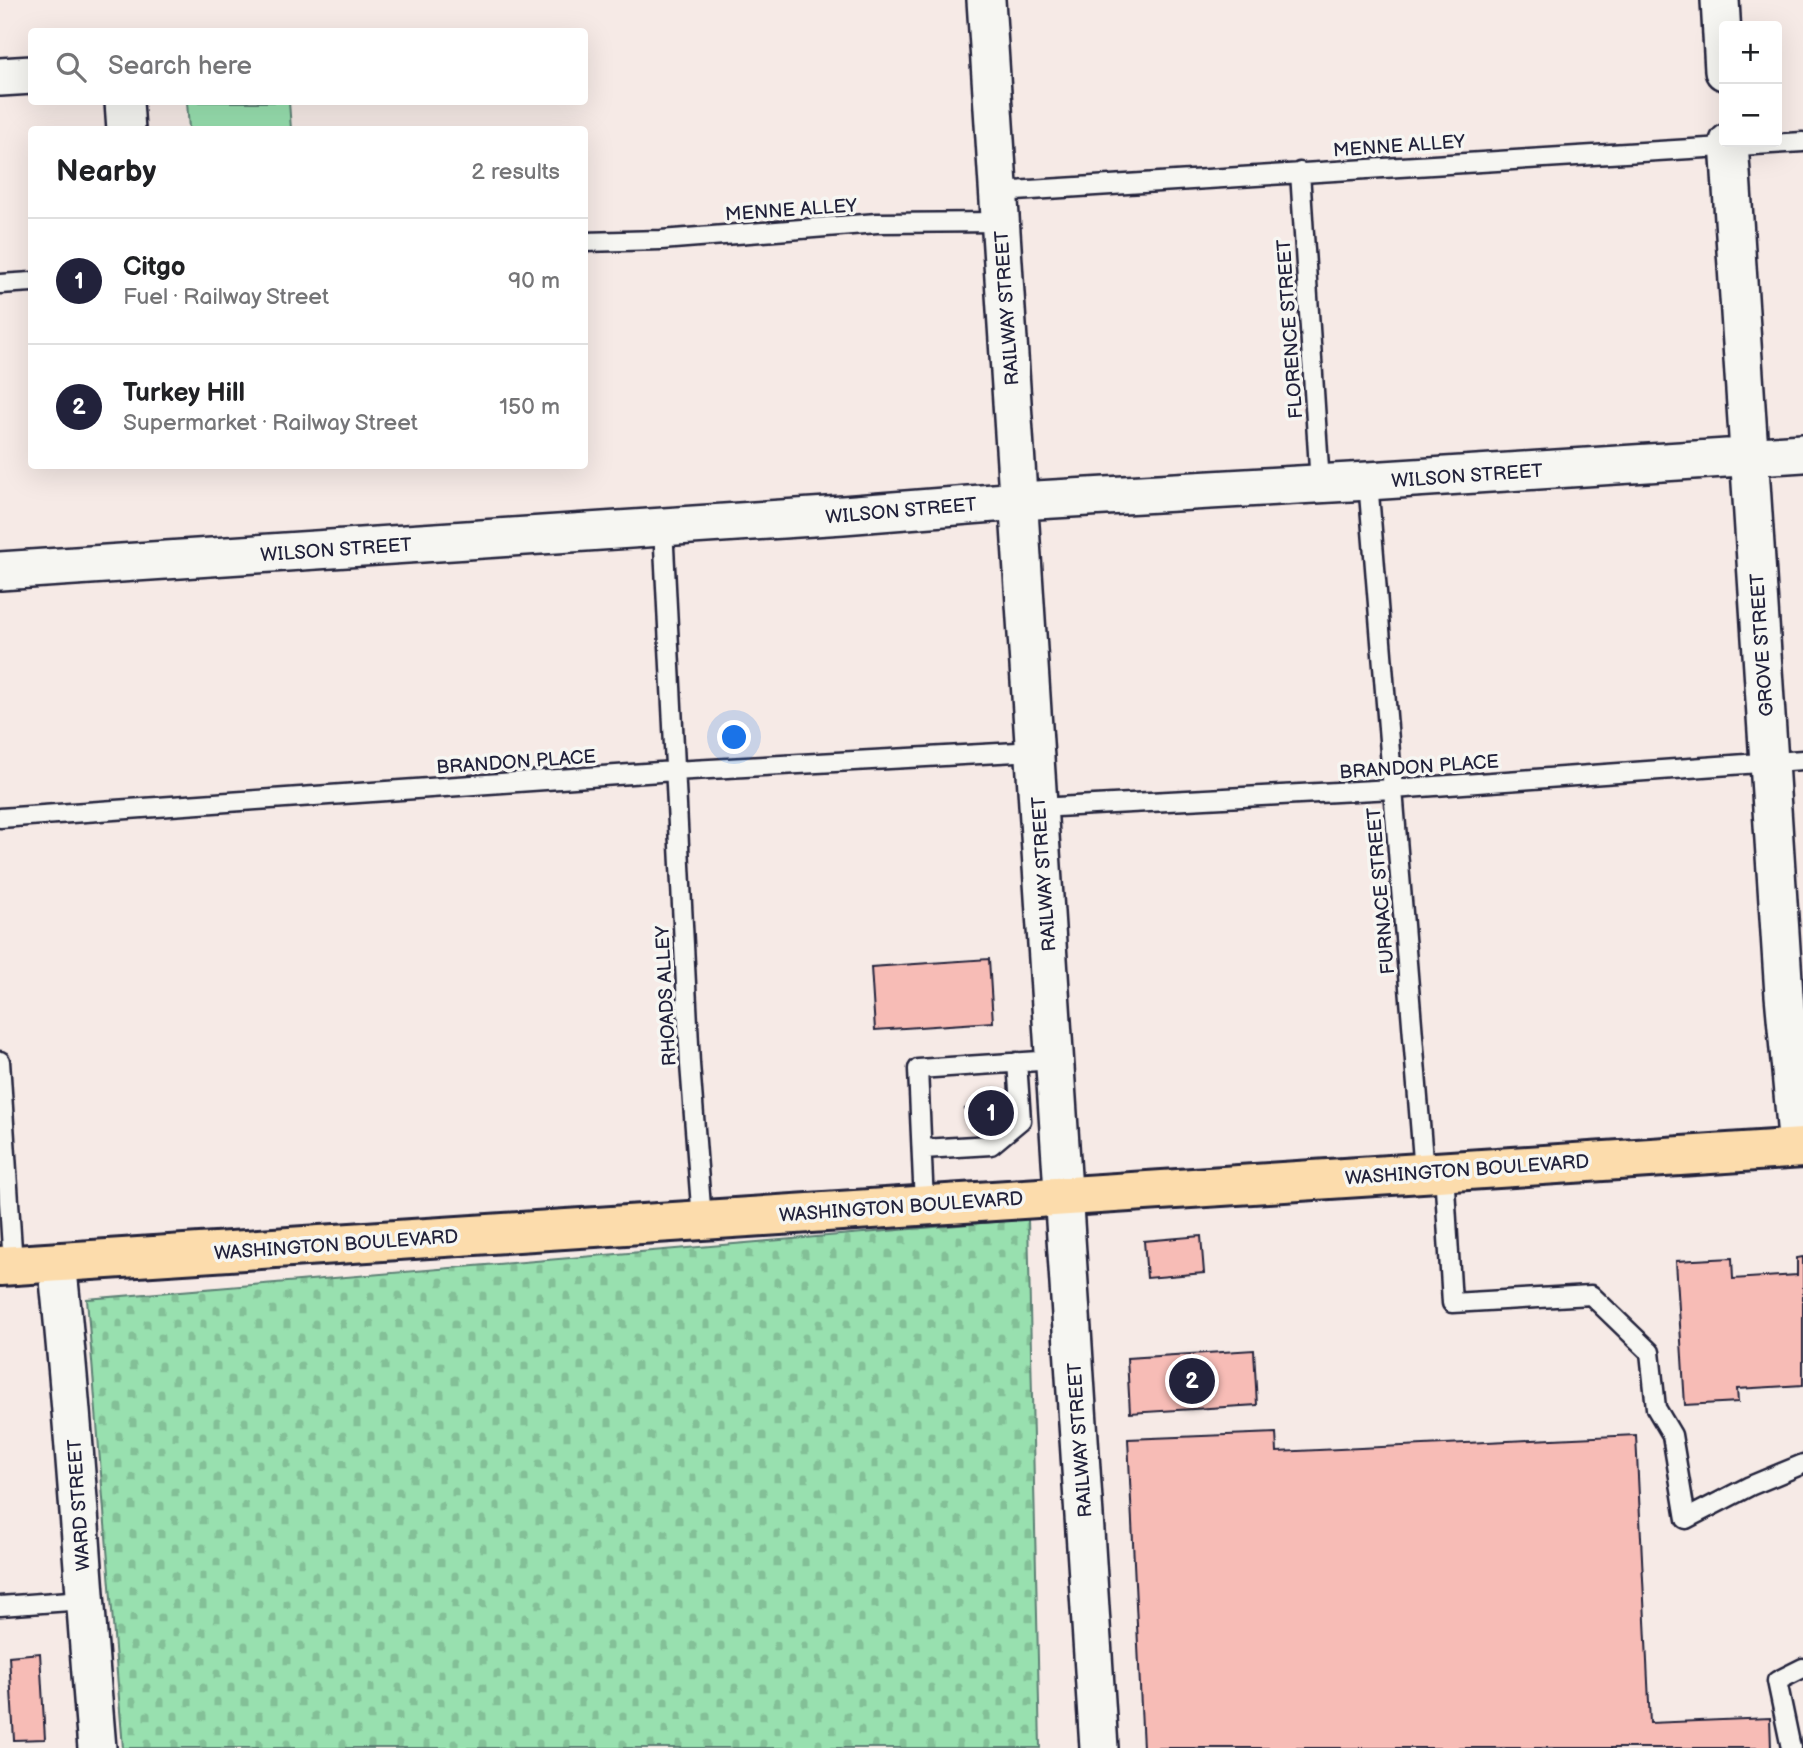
<!DOCTYPE html>
<meta charset="utf-8">
<style>
body{margin:0;font-family:"Balsamiq Sans",sans-serif;background:#f6f6f6;color:#202124}
.controls{position:absolute;right:21px;top:21px;display:grid;overflow:hidden;border-radius:7px;box-shadow:0 7px 28px #0002}
.controls button{width:63px;height:63px;display:grid;place-items:center;padding:0;border:0;border-bottom:2px solid #e0e0e0;background:#fff;color:#202124;font:35px sans-serif}
.you{position:absolute;left:735px;top:738px;width:24px;height:24px;margin:-18px;border:5px solid #fff;border-radius:50%;background:#1a73e8;box-shadow:0 0 0 10px #1a73e833}
.badge{display:grid;place-items:center;width:46px;height:46px;border-radius:50%;background:#22223b;color:#fff;font-size:23px;font-weight:700}
.pin{position:absolute;translate:-50% -50%;border:4px solid #fff;box-shadow:0 2px 7px #0006}
.list{margin:0;padding:0;list-style:none}
h2{display:flex;justify-content:space-between;align-items:center;height:91px;margin:0;padding:0 28px;font-size:30px}
h2 small{font-size:23px;font-weight:400;color:#757577}
.list li{display:grid;grid-template-columns:46px 1fr auto;gap:21px;align-items:center;box-sizing:border-box;height:126px;padding:0 28px;border-top:2px solid #e0e0e0}
.list b{display:block;font-size:26px;white-space:nowrap}
.list p{margin:0;font-size:23px;white-space:nowrap;color:#757577}
.list em{font-size:23px;font-style:normal;color:#757577}
.icon{flex:none;width:38px;height:38px;fill:none;stroke:currentColor;stroke-width:2;stroke-linecap:round;stroke-linejoin:round}
.map{position:relative;flex:none;width:1803px;height:1748px;overflow:hidden}
.search{position:absolute;background:#fff;box-shadow:0 7px 28px #0002;left:28px;top:28px;width:560px;height:77px;display:flex;align-items:center;gap:18px;box-sizing:border-box;padding:0 24px;border-radius:7px;color:#757577;font-size:26px}
.panel{position:absolute;background:#fff;box-shadow:0 7px 28px #0002;left:28px;top:126px;width:560px;height:343px;border-radius:7px}
.map>svg:first-child{display:block}
.cemetery{fill:url(#cemetery-stones);stroke:#5d8175;stroke-width:2}
.green{fill:#98e0af;stroke:#5d8175;stroke-width:2}
.building{fill:#f7bcb6;stroke:#22223b;stroke-width:2}
.lines{fill:none;stroke-linecap:round;stroke-linejoin:round}
.service-casing{stroke:#22223b;stroke-width:23}
.minor-casing{stroke:#22223b;stroke-width:42}
.primary-casing{stroke:#22223b;stroke-width:44}
.service{stroke:#f6f6f2;stroke-width:18}
.minor{stroke:#f6f6f2;stroke-width:37}
.primary{stroke:#fcdcac;stroke-width:38}
.labels{text-anchor:middle;stroke-width:7;stroke-linejoin:round;paint-order:stroke}
.street-label{font-size:19px;fill:#22223b;stroke:#f6f6f2}
</style>
<div class="map">
<svg width="1803" height="1748" viewBox="0 0 1803 1748">
<defs>
<pattern id="cemetery-stones" width="16" height="16" patternUnits="userSpaceOnUse" patternTransform="scale(1.75)"><rect width="16" height="16" fill="#98e0af"/><path d="M2 7V4a2 2 0 0 1 4 0v3zM10 15v-3a2 2 0 0 1 4 0v3z" fill="#83c097"/></pattern>
</defs>
<rect width="100%" height="100%" fill="#f6eae6"/>
<filter id="ink" filterUnits="userSpaceOnUse"><feTurbulence type="fractalNoise" baseFrequency=".0143" numOctaves="2"/><feDisplacementMap in="SourceGraphic" scale="14" xChannelSelector="R" yChannelSelector="G"/><feConvolveMatrix kernelMatrix="1 2 1 2 8 2 1 2 1" color-interpolation-filters="sRGB"/></filter>
<g filter="url(#ink)">
<path class="cemetery" d="M1028 1219 1040 1748H123L87 1299Z"/>
<path class="green" d="M187 102H289L291 129H189Z"/>
<path class="building" d="M989 959 993 1022 875 1030 871 967Z
M994 1088 1016 1117 988 1138 965 1109Z
M1201 1236 1204 1273 1147 1278 1144 1241Z
M1803 1257V1385L1737 1389 1738 1402 1685 1405 1676 1261 1732 1258 1733 1279 1797 1275V1258Z
M1254 1350 1257 1405 1130 1413 1127 1358Z
M1276 1433 1277 1452 1636 1435 1650 1723 1770 1718 1771 1748H1143L1128 1439Z
M40 1653 45 1739 14 1740 9 1656Z"/>
<g class="lines">
<defs>
<path id="service" d="M1300 172 1320 484
M998 192 1803 142
M584 242 661 240 877 223 1001 222
M0 284 32 282
M1368 481 1424 1172
M663 527 690 1064 702 1220
M1038 808 1393 789 1803 760
M0 818 674 771 1035 751
M0 1061 13 1265
M923 1149 991 1145 1021 1120 1017 1062
M1444 1171 1452 1303 1591 1295 1650 1352 1656 1408 1672 1435 1686 1519 1750 1486 1803 1464
M924 1204 918 1069 1055 1060
M0 1606 84 1600
M1791 1748 1777 1681 1803 1668"/>
<path id="minor" d="M986 0 1099 1748
M1720 0 1724 71
M0 77 32 75
M124 102 126 130
M1729 142 1784 995 1798 1148
M0 571 843 515 1019 501 1368 481 1803 453
M57 1262C75 1424 83 1586 97 1748"/>
<path id="primary" d="M0 1266 1803 1148"/>
</defs>
<use href="#service" class="service-casing"/>
<use href="#minor" class="minor-casing"/>
<use href="#primary" class="primary-casing"/>
<use href="#service" class="service"/>
<use href="#minor" class="minor"/>
<use href="#primary" class="primary"/>
</g>
</g>
<g class="labels">
<g class="street-label">
<text transform="translate(1399 145) rotate(-4)" y="7">MENNE ALLEY</text>
<text transform="translate(791 209) rotate(-4)" y="7">MENNE ALLEY</text>
<text transform="translate(1006 308) rotate(-94)" y="7">RAILWAY STREET</text>
<text transform="translate(1289 329) rotate(-94)" y="7">FLORENCE STREET</text>
<text transform="translate(1467 475) rotate(-4)" y="7">WILSON STREET</text>
<text transform="translate(901 510) rotate(-5)" y="7">WILSON STREET</text>
<text transform="translate(336 549) rotate(-4)" y="7">WILSON STREET</text>
<text transform="translate(1761 645) rotate(-94)" y="7">GROVE STREET</text>
<text transform="translate(516 761) rotate(-4)" y="7">BRANDON PLACE</text>
<text transform="translate(1419 766) rotate(-4)" y="7">BRANDON PLACE</text>
<text transform="translate(1043 874) rotate(-94)" y="7">RAILWAY STREET</text>
<text transform="translate(1380 891) rotate(-95)" y="7">FURNACE STREET</text>
<text transform="translate(665 996) rotate(-93)" y="7">RHOADS ALLEY</text>
<text transform="translate(1467 1169) rotate(-4)" y="7">WASHINGTON BOULEVARD</text>
<text transform="translate(901 1206) rotate(-4)" y="7">WASHINGTON BOULEVARD</text>
<text transform="translate(336 1244) rotate(-4)" y="7">WASHINGTON BOULEVARD</text>
<text transform="translate(1079 1440) rotate(-94)" y="7">RAILWAY STREET</text>
<text transform="translate(78 1505) rotate(-94)" y="7">WARD STREET</text>
</g>
</g>
</svg>
<div class="controls">
<button>+</button>
<button>−</button>
</div>
<div class="you"></div>
<div class="pin badge" style="left:991px;top:1113px">1</div>
<div class="pin badge" style="left:1192px;top:1381px">2</div>
<div class="search"><svg class="icon" aria-label="search" viewBox="0 0 24 24"><circle cx="10" cy="10" r="6"/><path d="M15 15l6 6"/></svg>Search here</div>
<section class="panel">
<h2>Nearby<small>2 results</small></h2>
<ul class="list">
<li><span class="badge">1</span><div><b>Citgo</b><p>Fuel · Railway Street</p></div><em>90 m</em></li>
<li><span class="badge">2</span><div><b>Turkey Hill</b><p>Supermarket · Railway Street</p></div><em>150 m</em></li>
</ul>
</section>
</div>
